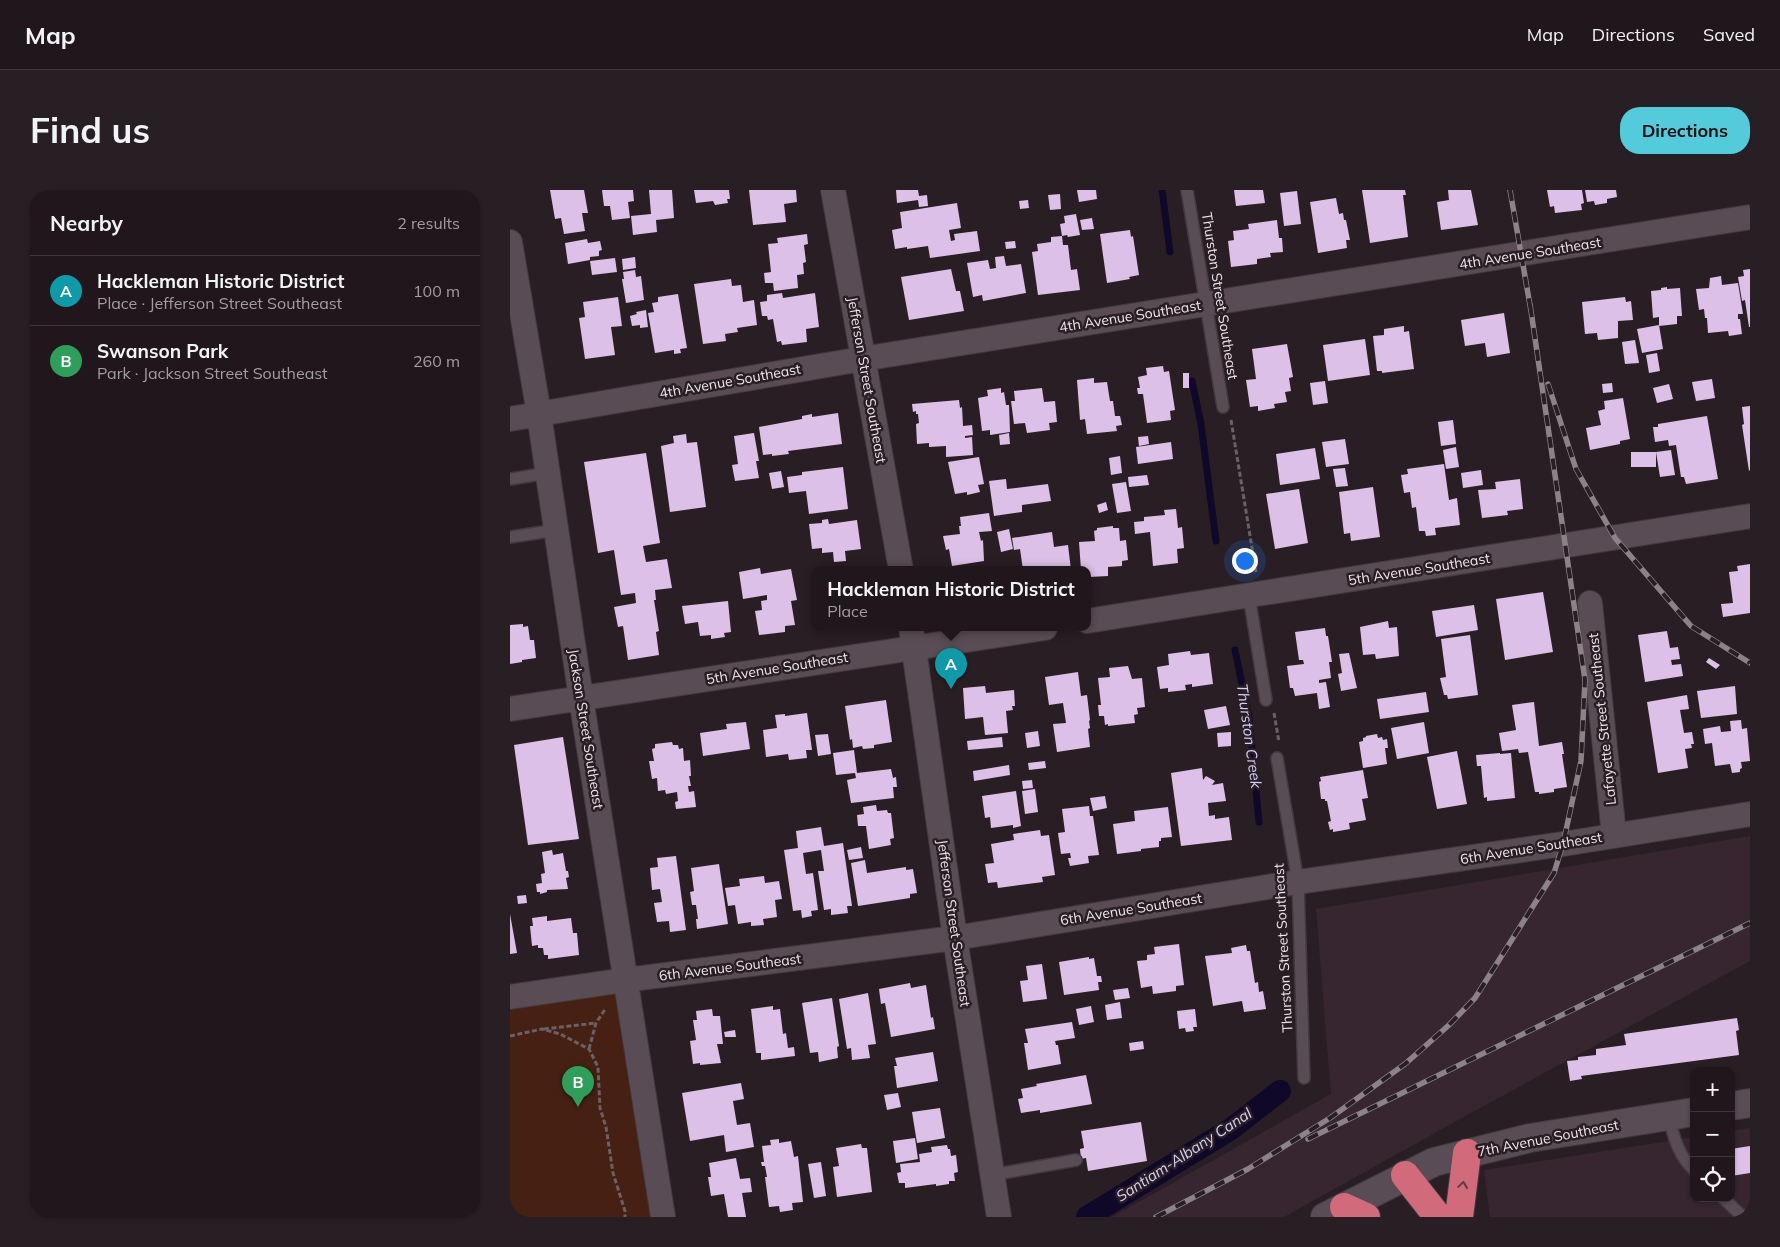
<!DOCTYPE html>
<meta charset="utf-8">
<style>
body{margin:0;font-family:Mulish,sans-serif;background:#281f25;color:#f1f3f6}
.controls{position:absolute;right:15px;bottom:15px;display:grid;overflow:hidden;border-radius:10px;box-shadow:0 1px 4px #0004}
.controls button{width:45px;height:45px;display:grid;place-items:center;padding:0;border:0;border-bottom:1px solid #3d353b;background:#20161c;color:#f1f3f6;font:25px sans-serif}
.you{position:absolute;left:734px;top:370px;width:18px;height:18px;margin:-12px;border:4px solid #fff;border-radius:50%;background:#1a73e8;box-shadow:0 0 0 8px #1a73e833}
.badge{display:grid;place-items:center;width:32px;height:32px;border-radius:50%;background:#53cbda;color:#fff;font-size:16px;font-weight:700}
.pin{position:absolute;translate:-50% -41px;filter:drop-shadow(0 1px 2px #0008)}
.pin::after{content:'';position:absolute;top:26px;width:18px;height:15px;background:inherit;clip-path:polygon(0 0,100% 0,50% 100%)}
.popup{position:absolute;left:301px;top:376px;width:280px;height:65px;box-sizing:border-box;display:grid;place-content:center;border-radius:10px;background:#20161c;filter:drop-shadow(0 1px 4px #0005);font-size:16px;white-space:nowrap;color:#a29fa3}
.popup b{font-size:19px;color:#f1f3f6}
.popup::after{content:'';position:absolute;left:50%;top:100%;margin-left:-10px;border:10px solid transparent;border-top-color:#20161c}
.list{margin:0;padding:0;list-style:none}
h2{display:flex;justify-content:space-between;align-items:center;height:65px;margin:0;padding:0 20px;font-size:21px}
h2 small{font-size:16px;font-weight:400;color:#a29fa3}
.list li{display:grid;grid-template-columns:32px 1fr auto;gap:15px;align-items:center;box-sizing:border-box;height:70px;padding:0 20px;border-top:1px solid #3d353b}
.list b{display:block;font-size:19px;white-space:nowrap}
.list p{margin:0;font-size:16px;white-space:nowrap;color:#a29fa3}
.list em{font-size:16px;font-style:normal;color:#a29fa3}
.icon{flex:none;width:28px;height:28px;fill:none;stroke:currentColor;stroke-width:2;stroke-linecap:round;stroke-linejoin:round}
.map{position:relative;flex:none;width:1240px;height:1027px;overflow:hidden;border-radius:20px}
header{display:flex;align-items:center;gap:30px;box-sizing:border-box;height:70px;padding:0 25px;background:#20161c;border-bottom:1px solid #3d353b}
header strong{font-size:24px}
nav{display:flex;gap:28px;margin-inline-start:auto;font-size:18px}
.intro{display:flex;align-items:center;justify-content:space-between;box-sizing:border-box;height:120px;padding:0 30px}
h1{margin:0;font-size:35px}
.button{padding:12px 22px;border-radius:20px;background:#53cbda;color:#111;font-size:18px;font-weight:700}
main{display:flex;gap:30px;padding:0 30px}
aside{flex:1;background:#20161c;border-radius:20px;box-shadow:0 1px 4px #0004}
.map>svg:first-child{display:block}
.built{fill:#372630}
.green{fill:#452013}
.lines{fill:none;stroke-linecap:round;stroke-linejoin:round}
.stream{stroke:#100829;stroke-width:7}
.canal{stroke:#100829;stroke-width:22}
.building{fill:#ddc0e8}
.lane-casing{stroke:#42393e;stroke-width:14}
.street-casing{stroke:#42393e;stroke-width:26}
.secondary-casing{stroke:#42393e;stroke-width:30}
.highway-casing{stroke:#42393e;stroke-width:30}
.path{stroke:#6a6066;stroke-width:3;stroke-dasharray:5 2.5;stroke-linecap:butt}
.lane{stroke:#5a4c54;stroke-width:11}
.street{stroke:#5a4c54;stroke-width:24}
.secondary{stroke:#5a4c54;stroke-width:28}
.highway{stroke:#d16a7a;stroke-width:28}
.rail-casing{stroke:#8c8288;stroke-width:5.5}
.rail{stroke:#2a1e25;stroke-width:4;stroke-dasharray:11;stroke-linecap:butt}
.oneway{stroke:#643943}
.labels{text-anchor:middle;stroke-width:5;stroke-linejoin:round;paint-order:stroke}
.street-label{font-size:14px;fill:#eee6ea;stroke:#2a1e25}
.water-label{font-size:15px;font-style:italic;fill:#d5d2fb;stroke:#2a1e25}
</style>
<header>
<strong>Map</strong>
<nav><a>Map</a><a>Directions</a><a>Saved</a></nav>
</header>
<div class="intro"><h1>Find us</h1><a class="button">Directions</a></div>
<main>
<aside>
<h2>Nearby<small>2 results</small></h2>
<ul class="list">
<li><span class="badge" style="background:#0f9aa8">A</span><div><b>Hackleman Historic District</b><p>Place · Jefferson Street Southeast</p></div><em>100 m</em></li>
<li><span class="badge" style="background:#2e9e5b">B</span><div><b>Swanson Park</b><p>Park · Jackson Street Southeast</p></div><em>260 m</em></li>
</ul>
</aside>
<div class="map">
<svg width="1240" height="1027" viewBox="0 0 1240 1027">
<rect width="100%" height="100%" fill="#2a1e25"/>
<path class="built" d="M1240 646V771L959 924 774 1027H602L821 904 806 719Z
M1240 938V1027H980L974 980 1184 947V1008H1221V941Z"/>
<path class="green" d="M115 790 155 1027H0V807Z"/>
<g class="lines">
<path class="stream" d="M652 0 660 62
M682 191 691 234 706 351
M725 460 739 528 749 632"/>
<path class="canal" d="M577 1027 721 939 770 901"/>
</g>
<path class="building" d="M40 0H74L78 23H72L75 41 54 44 51 28 45 29Z
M92 0H123L124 11 118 12 120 28 102 30 100 16H94Z
M139 0H162L164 28 146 30 147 42 123 45 121 26 141 24Z
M184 0H219L220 9H217L218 13 205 15 203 11 186 13Z
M239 0H286L287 12 274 14 276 32 243 35Z
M386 0H408L409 6 417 5 418 16 409 17 408 10 387 13Z
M567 0H586L587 9 569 12Z
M724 0H753L755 13 726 16Z
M852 0H895L896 5H893L898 47 860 53Z
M938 0H961L968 35 931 40 927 12 939 10Z
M1037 0H1072L1074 13 1071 14 1072 20 1045 23 1044 16 1040 17Z
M1075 0H1106L1107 7 1097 9V13L1085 15 1084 11 1077 12Z
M787 1 791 34 774 36 770 3Z
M550 4 551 19 540 20 538 5Z
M826 8 829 24 833 23 834 30H836L840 50H836L837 58 808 63 800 12Z
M518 10 519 18 510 19 509 11Z
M447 13 451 38 439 40 441 51 445 50 444 44 467 41 470 61 420 68 418 56 397 59V57L385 59 382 40 392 38 390 22Z
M566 24 570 45 558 47 557 45 552 46 550 34 555 33 554 26Z
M582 28 584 39 572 40 570 30Z
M767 30 769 48H772L773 62 760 63 761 67 747 69V74L721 77 718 51 724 50 723 41 739 39 738 34Z
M620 40 621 47 623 46 629 85 619 87 620 89 597 93 590 44Z
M297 44 298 54 294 55 296 72 293 73 294 84 287 85 288 98 264 101 263 93H255L254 83 261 82 258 54 268 53 267 48Z
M552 46 553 55H558L561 80 567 79 570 100 528 105 522 62 528 61 527 54 541 52V47Z
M77 49 78 53 90 51 92 60 89 61V66L80 67V70L58 74 55 53Z
M505 51 506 58 496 59 495 52Z
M494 66 496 76 511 74 516 103 473 111 472 105 463 107 457 73 478 70 480 79 486 78 485 67Z
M125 67 126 78 113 80 112 69Z
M105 68 107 82 82 85 80 71Z
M441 79 446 101H450L454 121 399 130 391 87Z
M1240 79V137H1239L1235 110 1232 111 1228 87 1234 86 1233 80Z
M125 80 126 87 131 86 134 110 116 113 112 89H114L113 82Z
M1211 86 1212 95 1228 93 1233 124H1228V129H1230L1232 144 1219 146 1218 141 1198 143 1197 128H1195L1194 119 1189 120 1186 99 1199 98 1200 88Z
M221 89 222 96 231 95 233 112 244 110 247 135 227 138 228 142 215 144 216 151 193 154 184 94Z
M1157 97V99L1170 98 1172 126H1167V134L1149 136V127L1143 128 1141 101 1151 100V98Z
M272 103 273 108 305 103 309 137 296 139 297 152 272 155 271 151 267 152 263 129 258 130 257 126H252L250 112 257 111V105Z
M168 104 177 158 170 159 171 163 164 164V160L145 163 138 123 144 122 142 113 148 112V107Z
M108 107 112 136 101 137 105 165 75 169 69 128 75 127 73 112Z
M1115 107 1116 112 1121 111 1123 130 1108 131V148L1088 150 1087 143 1075 144 1072 112Z
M136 120 138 137 130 138V135L122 136 120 126 127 124 126 122Z
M994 123 1000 163 977 167 975 153 955 156 951 130Z
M1149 135 1153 159 1132 163 1127 139Z
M894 136V142L899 141 904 179 872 183V181H867L863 146 874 145V139Z
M855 149 860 185 818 191 813 155Z
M1125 150 1129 173 1115 174 1112 152Z
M777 154 783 187 779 188 781 201 775 202 777 212 764 214 765 218 748 221V216L740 217 736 190 746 189 742 159Z
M1147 163 1150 181 1139 183 1136 165Z
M653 176 654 182 659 181 665 220 660 221 661 230 637 233 633 204H628L627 198H630L628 187 637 185 636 178Z
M673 183H679V198H673Z
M584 188V193L597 192 600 211H603L605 226H610L612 235 606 236 607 241 577 244 575 229 570 230 567 190Z
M1202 189 1205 208 1186 211 1182 192Z
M815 191 818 213 803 215 800 193Z
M1102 193 1103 202 1093 203 1092 194Z
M1159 194 1163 209 1147 213 1143 198Z
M491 198V203L494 202 496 215H499L500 242 480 245V240L472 241 468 208 478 206 477 200Z
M532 198 534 212 545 211 547 232 539 233 540 240 517 243 515 233 504 234 501 211H505L504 201Z
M1113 208 1120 249 1110 251V254L1080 260 1076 238 1091 235 1088 221 1095 219 1094 211Z
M449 210 450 218 452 217 453 236 462 235 463 245 455 246V248L462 247 463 265 436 267V256L419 257V253L407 254 406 234 409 233 408 224H406V221L403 222 402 214Z
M1240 216V280L1239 281 1232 235 1234 234 1232 217Z
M328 223 332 254 278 261 279 264 262 266V264L253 265 249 237 292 229V226L302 224V227Z
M1197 226 1208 289 1176 294 1174 287H1171L1166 255 1159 256 1158 250 1145 252 1143 237H1148V234Z
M943 230 946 254 931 256 928 232Z
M244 243 249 271H246L249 288 225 291 222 275 228 274 224 246Z
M499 243 500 254 490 255 489 245Z
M176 244 177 253 187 252 196 317 160 322 151 256 164 253 163 246Z
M638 246 639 254 629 256 628 247Z
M835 249 839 274 816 277 812 252Z
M661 252 663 269 628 274 626 257Z
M946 257 949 277 936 279 933 260Z
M805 258 810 289 770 295 766 264Z
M1161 260 1165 285 1150 287 1146 262Z
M1121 262H1146V277H1121Z
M136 263 150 353 133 356 136 372 157 369 162 398 145 400 146 410H144L149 441 146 442 149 465 118 470 113 436 108 437 104 417 126 413 125 403 111 405 104 360 88 363 74 272Z
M610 266 612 283 601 285 599 268Z
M469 267 474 294 468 295 470 302 457 305V302L445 304 438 272Z
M934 274 939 310 947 308 950 335 925 338 926 345 916 346 915 341H909L906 317 902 318 900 302 894 303 891 285 898 284 897 279Z
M333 277 338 319 299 324 296 301 279 303 277 287 292 285V282Z
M835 278 838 296 826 297 823 279Z
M971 280 973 295 953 298 951 283Z
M271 281 274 297 262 299 259 283Z
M637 285 639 295 619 297 618 287Z
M496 289 497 299 538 294 541 311 512 315V322L484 326 479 291Z
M1010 289 1013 319 997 321 998 325 972 328 968 300 986 299 985 292Z
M616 292 621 321 607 323 602 294Z
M863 297 870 347 841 351 840 343 834 344 829 302Z
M789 299 798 353 765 359 756 304Z
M596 312 598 320 589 323 587 315Z
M666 319 668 338 672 337 674 358 667 359 668 373 643 376 640 342 625 344 624 332 634 331V327L655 325 654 320Z
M479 323 482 341 469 342 471 351 473 350 474 371 442 376 439 359 436 360 433 346 450 344 449 336H451L450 327Z
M318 329 319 334 347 330 351 359 335 361 336 371 324 372 323 362 312 363V358L302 359 299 334 312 333V330Z
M603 336V338H609L610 351 616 350 618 370 612 371V376L598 377V386L579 387 578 380H571L569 352 585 351 584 341 587 340V338Z
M499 339 503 359 491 362 487 342Z
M542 342 544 357 558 355 561 380H513L510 359 504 360 502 348Z
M1240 374V423L1213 427 1211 414 1223 413 1219 382 1228 381 1227 376Z
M250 378 251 384 281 379 287 410 281 411 285 435 275 436V442L249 445 245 421 252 420 251 411 257 410V405L233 409 229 382Z
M1033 402 1043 462 995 470 986 409Z
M218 411 221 442 214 443 215 447 201 449V445L190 446 188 432 175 434 172 416Z
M964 415 968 440 926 447 922 421Z
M878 431 879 438 887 437 889 466 866 469 865 464 853 465 850 437Z
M13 434V437L18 436 20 450H24L26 468 12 470V472L0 474V435Z
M815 438 816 446H818L822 472H819L821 488 809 490V493L816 492 820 517 809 519 807 503 785 506 783 498H780L777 476 794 474 793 470H789L785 442Z
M1157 441 1160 458 1168 457 1170 469 1161 470 1162 475 1171 474 1173 486 1135 492 1128 445Z
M960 445 968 505 938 509 937 505H934L930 488 936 487 931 449Z
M680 461 681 465 699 463 703 494 682 497V494L675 495 676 500 658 502V498L650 499 647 477 659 475 658 464Z
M839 463 847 498 831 501 828 484 832 483 829 464Z
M1199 468 1210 475 1206 479 1196 472Z
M618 476 622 489 632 488 635 517 627 518 628 524 624 525 625 533 598 536V534L595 535 594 526H589L588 515H591L588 488 600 487 599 478Z
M568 482 571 506 577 505 580 530 579 531 580 538 578 539 580 557 547 562 543 534 556 533 553 513 539 515 535 487Z
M475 496 476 503 504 500 505 516H502L503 520 496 521 498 543 475 545 473 527 455 529 453 498Z
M1225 496 1227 524 1191 528 1187 501Z
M916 502 919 522 870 529 867 509Z
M1177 505 1179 519 1170 520 1174 543 1182 542 1184 554H1181L1182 558 1175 559 1178 578 1148 583 1137 512Z
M376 510 382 552 364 555V558L353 559 352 556 343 558 342 549 340 550 335 516Z
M1024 512 1029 556 1052 552 1054 564H1052L1057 597 1044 599V602L1029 604V602H1025L1018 562 1009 563 1008 559 992 561 989 543 1006 540 1002 515Z
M716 516 720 535 698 539 694 520Z
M297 523 302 560H296L297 568 279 570 278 564 256 567 253 540 267 538 265 525 275 524V526Z
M1231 530 1232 539 1237 538 1240 571 1231 572 1232 578 1230 579V582L1222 583 1220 574 1205 576 1202 553 1195 554 1193 539 1210 536 1211 542 1221 541 1220 531Z
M236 532 240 559 193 566 190 543 217 539 216 534Z
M914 532 919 563 887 569 881 538Z
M528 541 530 556 517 558 515 543Z
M721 542V556L708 557 707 543Z
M318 544 321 564 308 566 305 545Z
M867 544 868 548 872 547 873 550 877 549 878 558H875L877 574 853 578 849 552 853 551V548L856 547V546Z
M53 547 69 649 18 655 4 555Z
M492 547 493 557 458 560 457 551Z
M162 552 163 555H168L169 559 173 558 174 571 180 570 181 586H179L181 596H178L179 602 184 601 186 617 166 619 165 612 168 611 167 602 156 604 155 600 148 601 147 588 142 589 139 571H144L142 559 145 558V554Z
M344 560 347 583 381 579 383 588 386 587 387 597H383L384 608 341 613 337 590 346 588 345 583 326 585 323 563Z
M947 561 957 614 927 619 917 567Z
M990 563V564L1001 563 1005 608 977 611V607L974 608 971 576H967L966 565Z
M535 571 536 578 519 580 518 573Z
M499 575 500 585 464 591 463 581Z
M692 578 693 590 696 586 705 591 702 595 713 593 716 611 698 613 699 626 705 625V629L719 627 722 650 671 656 661 583Z
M853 580 858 608 852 609 856 630 839 633 840 639 823 642V639L820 640 818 632 821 631 817 611H815V609H811L809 592 811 591 810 587Z
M522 590 523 598 513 599 512 591Z
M525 599 528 622 515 624 512 601Z
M506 601 511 636 503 638V635L481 638 480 627 475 628 472 606Z
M595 606 597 618 583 621 580 608Z
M366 615 367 621 377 620 378 623H381L384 648 380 649 381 655 359 659 356 636H348L347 625 354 624 353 617Z
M579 616 580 626H583L589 665 578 666 579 673 560 676 558 668H561L560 663 551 664 548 643 555 642 552 619Z
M658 617 662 647 651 648V651H649V657L631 659V661L607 664 603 634 625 631 624 621Z
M311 637 314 656 333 653 342 716H337L338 723 321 725V719L314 720 308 681H314L311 660 293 663 296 684 303 683 308 720 301 721 302 726 292 728 291 720 283 721 274 660 288 658 286 641Z
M530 640 531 646 539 645 545 685 532 687 533 692 488 698 487 692 478 693 475 674 484 673 481 654 504 650 503 644Z
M351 657 353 668 339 670 337 660Z
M42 660 43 665 53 663 56 681H58L59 687 56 688 58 699 37 700V702L30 704V702H27L26 694 32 693 31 684 35 683 32 662Z
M166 666 176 740 160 742 159 731 147 732 144 713 152 712 150 699 142 700 140 678 148 677 147 668Z
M355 670 357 683 396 677V680L403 679 407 703 400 704V708L348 716 341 673Z
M209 674 218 734 187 739 186 729H188L186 715H182L180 702 184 701 181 678Z
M254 686 255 693 269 691 272 709 265 710 267 727 253 729 254 735 241 736V732L228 734 225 715 218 716 215 698 230 696 229 689Z
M16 705 17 713 8 714 7 706Z
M0 724 7 763 0 764Z
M37 726V731L61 728 63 743H67L69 765 38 769V765H34L33 758H28V755L22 756 20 736H23L22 728Z
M669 754 674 795 666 796V801L643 804 642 796 631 798 627 771 637 770V765L645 764 644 757Z
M736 755 737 761H740L745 793 748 792 749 802 753 801 756 819 734 822 732 811 703 816 695 766 722 763 721 758Z
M579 767V769L584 768 587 786H591L592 792H588L589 800 554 805 549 772Z
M532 774 537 809 513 812 510 791 518 790 516 776Z
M400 793 401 798 416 795 421 828 423 827 425 839 381 847 375 813 371 814 369 799Z
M618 798 620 808 605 810 603 800Z
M358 803 366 854 358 855 360 868 342 870 341 858 337 859 329 809Z
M322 808 329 856 327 857 328 868 309 872 308 862 300 863 292 813Z
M610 812 612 828 597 830 595 815Z
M263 816V820L270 819 273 844 276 843 278 858 284 857 285 866 251 870V863H246L241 819Z
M581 816 584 832 569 835 566 819Z
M202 819 203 826H210L213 854H207L211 873 190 875V873L183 874 180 851 186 850 183 830H187L186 821Z
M685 819 687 837H683L684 841 676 842 675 838 669 839 667 821Z
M1227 828 1229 840 1226 841 1229 865 1071 886 1072 889 1060 891 1057 871 1068 870V867L1086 865V859L1116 855 1114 844Z
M562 832 565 848 545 851 546 855H548L551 874 518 880 514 853H518L515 839Z
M225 840 226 847H215L214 842Z
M633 851 634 859 620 861 619 853Z
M423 862 428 891 387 898 384 876H387L385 868Z
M576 885 582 914 530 923V920L511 923 508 909 513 908 511 899 527 896 526 894Z
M231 893 234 909 223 911 227 935 240 933 244 957 216 962 214 945 180 951 172 903Z
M388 903 391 917 377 920 374 905Z
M430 918 435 948 407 953 402 922Z
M631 932 637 971 578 981 576 968 571 969 570 959 574 958 571 941Z
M405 948 408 969 386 973 383 951Z
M269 949V953L281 951 284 967 288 966 293 1012 282 1013 283 1020 270 1022 269 1016 259 1017 255 987H257L255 976H252L251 972H254L252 956 261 955 260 950Z
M351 954 352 958H357L362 1002 327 1007 323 977 329 976 326 958Z
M437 955 438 959H440L441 966 446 965 448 982 444 983 445 991H439V994L426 996V994L395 998V993H389L387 983 391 982 390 974 410 972 409 964 422 962 421 957Z
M1240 956V983L1221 986V959Z
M226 968 230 989 240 988 242 1002 232 1003 236 1027H218L214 1004 201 1006 198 987H201L199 973Z
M311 972 316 1006 304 1008 298 974Z"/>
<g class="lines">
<defs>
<path id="lane" d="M677 0 713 217
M0 289 38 283
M0 347 47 340
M739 406 756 510
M767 568 788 692 794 888
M1159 926C1163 947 1169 966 1184 980
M482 985 566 970
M1213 1008 1233 1027"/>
<path id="street" d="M323 0 391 380
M0 52 29 224 71 508 153 1027
M0 229 352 169 1240 27
M1080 413 1104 645
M577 431 1240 326
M401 438 445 748 489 1027
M0 519 535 438
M0 807 115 790 445 748 788 692 1053 654 1240 624"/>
<path id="secondary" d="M1221 916 1240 913
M815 1027 924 972 1020 948 1184 922"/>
<path id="highway" d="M895 985 928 1027
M834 1017 856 1027
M949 1027 957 963"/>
</defs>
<use href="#lane" class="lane-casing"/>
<use href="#street" class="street-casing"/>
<use href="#secondary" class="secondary-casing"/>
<use href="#highway" class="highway-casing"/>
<path class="path" d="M721 230 746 382
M764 523 769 552
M34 839 86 833
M0 846 32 839 50 844 79 859 88 877 90 918 96 937 103 983 115 1021V1027
M79 859 86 833 96 818"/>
<use href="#lane" class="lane"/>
<use href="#street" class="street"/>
<use href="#secondary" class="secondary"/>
<use href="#highway" class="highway"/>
<defs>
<path id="rail" d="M1000 0 1021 121
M1038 194 1066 279 1105 348 1181 436 1240 473
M798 949 1240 733
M646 1027 738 979 820 928 895 874 939 835 965 808 1044 683 1053 654 1071 571 1075 490 1020 114"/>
</defs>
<use href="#rail" class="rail-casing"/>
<use href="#rail" class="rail"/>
</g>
<defs><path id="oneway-chevron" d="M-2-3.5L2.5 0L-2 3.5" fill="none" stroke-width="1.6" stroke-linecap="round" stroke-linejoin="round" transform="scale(1.25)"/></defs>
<use class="oneway" href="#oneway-chevron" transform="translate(953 995) rotate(-82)"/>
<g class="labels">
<g class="street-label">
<text transform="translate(1020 63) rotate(-9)" y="5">4th Avenue Southeast</text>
<text transform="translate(710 106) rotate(81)" y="5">Thurston Street Southeast</text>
<text transform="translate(620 126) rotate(-9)" y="5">4th Avenue Southeast</text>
<text transform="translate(357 190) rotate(80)" y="5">Jefferson Street Southeast</text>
<text transform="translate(220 191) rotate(-10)" y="5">4th Avenue Southeast</text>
<text transform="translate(909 379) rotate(-9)" y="5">5th Avenue Southeast</text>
<text transform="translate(267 478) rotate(-9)" y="5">5th Avenue Southeast</text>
<text transform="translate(1092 529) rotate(-96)" y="5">Lafayette Street Southeast</text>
<text transform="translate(76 539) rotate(81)" y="5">Jackson Street Southeast</text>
<text transform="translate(1021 658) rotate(-9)" y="5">6th Avenue Southeast</text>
<text transform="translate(621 719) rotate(-9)" y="5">6th Avenue Southeast</text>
<text transform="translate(444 733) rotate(82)" y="5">Jefferson Street Southeast</text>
<text transform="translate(773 758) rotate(-93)" y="5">Thurston Street Southeast</text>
<text transform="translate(220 777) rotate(-7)" y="5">6th Avenue Southeast</text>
<text transform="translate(1038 948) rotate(-11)" y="5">7th Avenue Southeast</text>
</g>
<g class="water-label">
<text transform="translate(739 546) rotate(82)" y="5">Thurston Creek</text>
<text transform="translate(674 965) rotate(-33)" y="5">Santiam-Albany Canal</text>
</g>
</g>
</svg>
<div class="controls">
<button>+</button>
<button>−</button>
<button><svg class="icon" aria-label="locate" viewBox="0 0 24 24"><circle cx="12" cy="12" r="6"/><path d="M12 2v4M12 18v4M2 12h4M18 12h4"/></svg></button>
</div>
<div class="you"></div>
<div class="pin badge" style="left:441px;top:499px;background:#0f9aa8">A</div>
<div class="popup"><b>Hackleman Historic District</b>Place</div>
<div class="pin badge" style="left:68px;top:917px;background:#2e9e5b">B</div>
</div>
</main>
